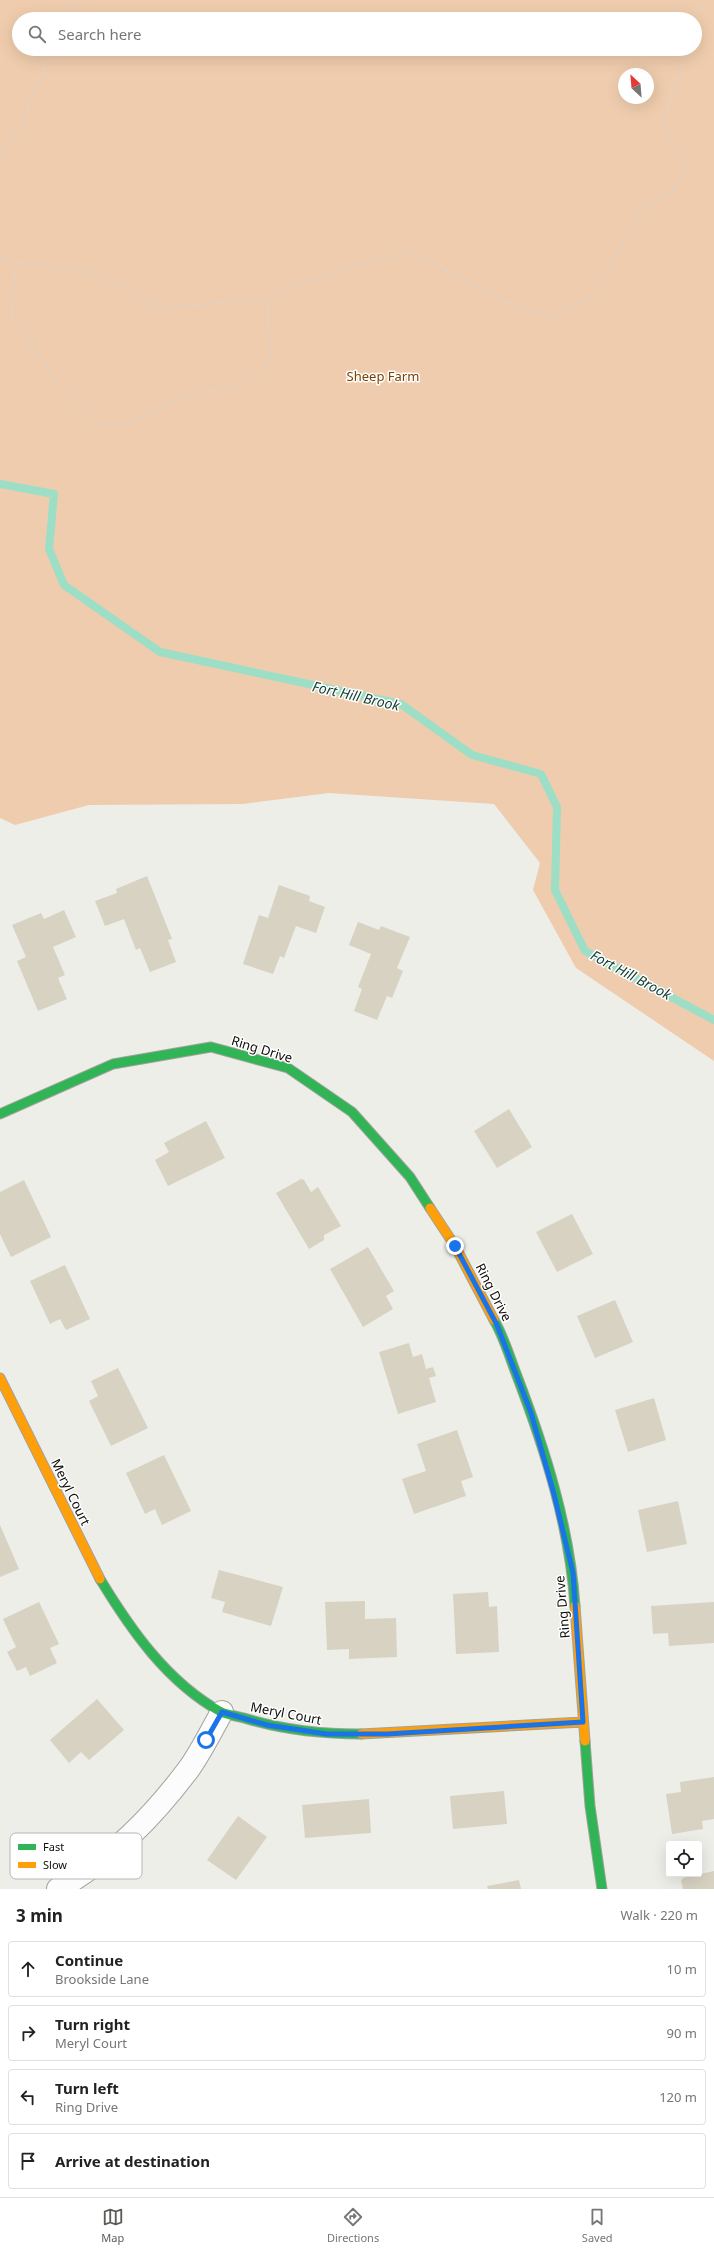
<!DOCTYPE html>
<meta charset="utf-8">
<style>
body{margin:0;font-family:"Noto Sans",sans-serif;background:#f6f6f6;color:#222}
.controls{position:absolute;right:12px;bottom:12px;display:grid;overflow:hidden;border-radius:4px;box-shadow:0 4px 16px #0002}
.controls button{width:36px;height:36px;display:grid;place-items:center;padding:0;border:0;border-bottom:1px solid #e0e0e0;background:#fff;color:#222;font:20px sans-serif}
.compass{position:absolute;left:618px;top:68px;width:36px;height:36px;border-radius:50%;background:#fff;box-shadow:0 4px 16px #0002;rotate:334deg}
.stop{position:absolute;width:12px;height:12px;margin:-9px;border:3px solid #1a73e8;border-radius:50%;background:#fff}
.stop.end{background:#1a73e8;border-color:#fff;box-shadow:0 1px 4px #0008}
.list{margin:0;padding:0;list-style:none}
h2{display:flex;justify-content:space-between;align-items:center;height:52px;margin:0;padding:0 16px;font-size:17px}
h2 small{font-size:13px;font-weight:400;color:#767676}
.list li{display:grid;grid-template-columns:26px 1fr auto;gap:12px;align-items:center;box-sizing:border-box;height:56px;margin:0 8px 8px;padding:0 8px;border:1px solid #e0e0e0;border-radius:4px}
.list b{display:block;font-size:15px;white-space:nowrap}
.list p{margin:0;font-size:13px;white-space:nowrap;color:#767676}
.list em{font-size:13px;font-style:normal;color:#767676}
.icon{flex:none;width:22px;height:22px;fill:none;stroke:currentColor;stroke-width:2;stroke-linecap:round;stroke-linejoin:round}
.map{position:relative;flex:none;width:714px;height:1889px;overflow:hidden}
.search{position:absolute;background:#fff;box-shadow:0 4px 16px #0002;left:12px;right:12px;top:12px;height:44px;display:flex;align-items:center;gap:10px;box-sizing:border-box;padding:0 14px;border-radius:22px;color:#767676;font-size:15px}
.sheet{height:308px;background:#fff}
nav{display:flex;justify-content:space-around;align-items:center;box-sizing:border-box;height:56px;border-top:1px solid #e0e0e0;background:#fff;font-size:11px;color:#767676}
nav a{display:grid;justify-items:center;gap:2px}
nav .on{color:#5b5b57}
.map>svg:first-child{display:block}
.forest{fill:#efccad;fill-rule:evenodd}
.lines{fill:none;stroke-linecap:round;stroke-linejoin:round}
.stream{stroke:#9cdec6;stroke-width:8}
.building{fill:#d8d2c2}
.street-casing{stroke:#a2a29e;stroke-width:24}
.fast-casing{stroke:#a2a29e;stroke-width:11}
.slow-casing{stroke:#a2a29e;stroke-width:11}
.path{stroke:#d7d7d5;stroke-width:2.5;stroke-dasharray:1 3;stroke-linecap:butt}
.street{stroke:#fcfcfc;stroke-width:22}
.fast{stroke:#30b455;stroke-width:9}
.slow{stroke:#ff9f0a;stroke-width:9}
.route{stroke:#1a73e8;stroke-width:5}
.labels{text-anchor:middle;stroke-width:3;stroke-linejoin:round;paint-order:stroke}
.park-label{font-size:13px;fill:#7c4100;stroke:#fff}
.street-label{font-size:13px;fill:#0c0c09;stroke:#fff}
.water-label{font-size:14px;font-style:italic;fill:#164034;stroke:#fff}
.key{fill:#fff;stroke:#b6b6b5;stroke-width:1}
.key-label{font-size:11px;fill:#0c0c09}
</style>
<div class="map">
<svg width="714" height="1889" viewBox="0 0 714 1889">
<rect width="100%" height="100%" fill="#edeee8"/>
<path class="forest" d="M0 0H714V1061L576 968 533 890 540 863 494 804 329 793 243 804 89 805 15 825 0 818ZM19 19H695V49H19ZM624 74H648V98H624Z"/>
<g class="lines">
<path class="stream" d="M0 484 54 494 49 549 64 585 160 652 401 704 472 755 541 774 557 807 555 890 585 951 714 1020"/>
</g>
<path class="building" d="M147 876 172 939 168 940 176 962 150 972 140 948 136 950 124 919 105 926 95 901 117 893 116 889Z
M279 885 310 896 309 901 325 907 316 933 296 926 284 958 280 956 273 974 243 964 259 915 268 918Z
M64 910 76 937 53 947 65 975 58 978 67 999 38 1011 17 961 26 957 12 925 41 913 44 919Z
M358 922 379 930 381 926 410 937 397 968 403 971 392 998 387 996 377 1020 354 1011 362 989 358 987 371 954 349 945Z
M509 1109 532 1147 497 1168 474 1131Z
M206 1121 225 1158 168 1186 155 1160 169 1152 164 1143Z
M301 1179 304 1180 311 1192 318 1187 341 1226 324 1235V1240L309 1249 276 1193Z
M24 1180 51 1237 11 1257 0 1234V1192Z
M572 1214 593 1254 557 1272 536 1232Z
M368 1247 394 1291 386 1296 393 1309 363 1327 330 1269Z
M65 1265 90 1319 66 1330 60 1319 50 1324 30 1281Z
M615 1300 633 1342 595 1358 577 1316Z
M409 1343 413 1357 422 1354 426 1369 433 1367 436 1376 429 1378 436 1402 398 1414 379 1352Z
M118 1368 148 1428 111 1446 89 1401 98 1396 91 1381Z
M654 1398 666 1440 628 1452 615 1410Z
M457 1430 473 1477 461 1481 466 1496 414 1514 402 1479 426 1471 417 1444Z
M164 1455 191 1511 162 1525 155 1509 145 1514 126 1473Z
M678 1501 687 1544 647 1552 638 1510Z
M0 1525 19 1569 0 1577Z
M219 1570 283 1587 271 1626 222 1612 225 1602 211 1598Z
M488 1592 489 1607 497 1606 499 1652 456 1654 453 1594Z
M365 1601V1619L396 1618 397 1657 349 1659V1649L327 1650 325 1602Z
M39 1602 59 1644 50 1648 57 1663 30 1676 26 1667 17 1671 7 1652 16 1647 3 1619Z
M714 1602V1643L669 1646 668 1633 653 1634 651 1606Z
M97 1699 124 1730 89 1760 81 1752 69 1763 50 1740Z
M714 1777V1819L702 1821 703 1829 672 1834 666 1794 681 1792 680 1782Z
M504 1791 507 1824 453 1829 450 1796Z
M369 1799 371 1833 305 1838 302 1805Z
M238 1816 267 1837 236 1880 207 1860Z
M714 1871V1889H683L681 1881 683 1878Z
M519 1880 521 1889H488L487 1886Z"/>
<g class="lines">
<defs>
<path id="street" d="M58 1889C112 1858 151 1819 188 1770 201 1752 211 1731 222 1712"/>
<path id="fast" d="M0 1114 113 1064 211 1047 288 1068 352 1112 410 1177 430 1208
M494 1320C504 1337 510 1358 517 1376 545 1449 570 1528 575 1606
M100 1579C131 1630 167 1682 221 1712 228 1715 237 1716 244 1718 283 1730 321 1734 361 1734
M585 1741 590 1806 602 1889"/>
<path id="slow" d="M430 1208 455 1246 494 1320
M0 1378 100 1579
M575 1606 585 1741
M361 1734 583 1722"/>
</defs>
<use href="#street" class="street-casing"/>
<use href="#fast" class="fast-casing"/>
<use href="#slow" class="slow-casing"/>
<path class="path" d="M63 19 81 0
M695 22 703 0
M0 155 20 128 52 49
M0 258 16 262 12 320 29 339 53 377 95 422 131 423 158 407 233 384 260 372 271 360 267 299 351 264 413 252 505 301 552 318 592 294 645 207 673 191 690 161 662 126 686 49
M16 262 96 273 159 308 267 299"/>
<use href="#street" class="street"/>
<use href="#fast" class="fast"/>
<use href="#slow" class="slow"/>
</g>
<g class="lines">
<path class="route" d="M206 1740 222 1712 267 1725 327 1734H387L583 1722 573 1573 554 1494 531 1413 497 1325 455 1246"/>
</g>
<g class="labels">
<g class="park-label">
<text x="383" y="381">Sheep Farm</text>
</g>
<g class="street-label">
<text transform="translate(262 1049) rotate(17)" y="5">Ring Drive</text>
<text transform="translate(494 1292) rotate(63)" y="5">Ring Drive</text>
<text transform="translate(71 1492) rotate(64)" y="5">Meryl Court</text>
<text transform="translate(562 1607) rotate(-95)" y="5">Ring Drive</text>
<text transform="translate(286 1713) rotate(11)" y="5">Meryl Court</text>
</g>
<g class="water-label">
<text transform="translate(356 696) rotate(13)" y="5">Fort Hill Brook</text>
<text transform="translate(631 975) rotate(28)" y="5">Fort Hill Brook</text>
</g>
</g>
<rect x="10" y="1833" width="132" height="46" rx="6" class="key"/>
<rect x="18" y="1844" width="18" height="6" fill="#30b455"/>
<rect x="18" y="1862" width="18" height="6" fill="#ff9f0a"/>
<g class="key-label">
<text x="43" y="1851">Fast</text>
<text x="43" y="1869">Slow</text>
</g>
</svg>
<div class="controls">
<button><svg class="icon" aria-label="locate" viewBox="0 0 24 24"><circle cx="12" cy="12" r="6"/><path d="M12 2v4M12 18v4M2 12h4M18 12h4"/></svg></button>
</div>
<svg class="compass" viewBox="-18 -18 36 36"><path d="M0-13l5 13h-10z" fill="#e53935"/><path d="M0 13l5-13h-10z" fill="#767676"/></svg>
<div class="stop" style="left:206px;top:1740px"></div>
<div class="stop end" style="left:455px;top:1246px"></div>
<div class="search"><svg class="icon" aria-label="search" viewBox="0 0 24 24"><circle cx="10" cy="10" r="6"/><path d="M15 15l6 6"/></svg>Search here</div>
</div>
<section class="sheet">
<h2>3 min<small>Walk · 220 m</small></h2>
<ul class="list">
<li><svg class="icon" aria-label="ahead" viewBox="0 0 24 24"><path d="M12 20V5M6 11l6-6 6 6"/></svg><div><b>Continue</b><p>Brookside Lane</p></div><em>10 m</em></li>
<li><svg class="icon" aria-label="right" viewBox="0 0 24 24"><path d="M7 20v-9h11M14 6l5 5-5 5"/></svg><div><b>Turn right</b><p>Meryl Court</p></div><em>90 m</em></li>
<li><svg class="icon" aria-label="left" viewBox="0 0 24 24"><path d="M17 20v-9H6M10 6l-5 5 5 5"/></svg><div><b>Turn left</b><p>Ring Drive</p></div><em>120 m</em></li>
<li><svg class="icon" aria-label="arrive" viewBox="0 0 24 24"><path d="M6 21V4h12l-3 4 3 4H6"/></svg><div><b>Arrive at destination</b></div></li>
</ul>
</section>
<nav>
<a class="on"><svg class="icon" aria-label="map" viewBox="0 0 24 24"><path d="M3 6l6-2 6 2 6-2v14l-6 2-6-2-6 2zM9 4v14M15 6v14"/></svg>Map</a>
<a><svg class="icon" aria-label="directions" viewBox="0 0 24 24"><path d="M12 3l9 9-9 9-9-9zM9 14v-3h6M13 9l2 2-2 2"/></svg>Directions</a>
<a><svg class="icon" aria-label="saved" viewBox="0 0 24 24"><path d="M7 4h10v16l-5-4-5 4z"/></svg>Saved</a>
</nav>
